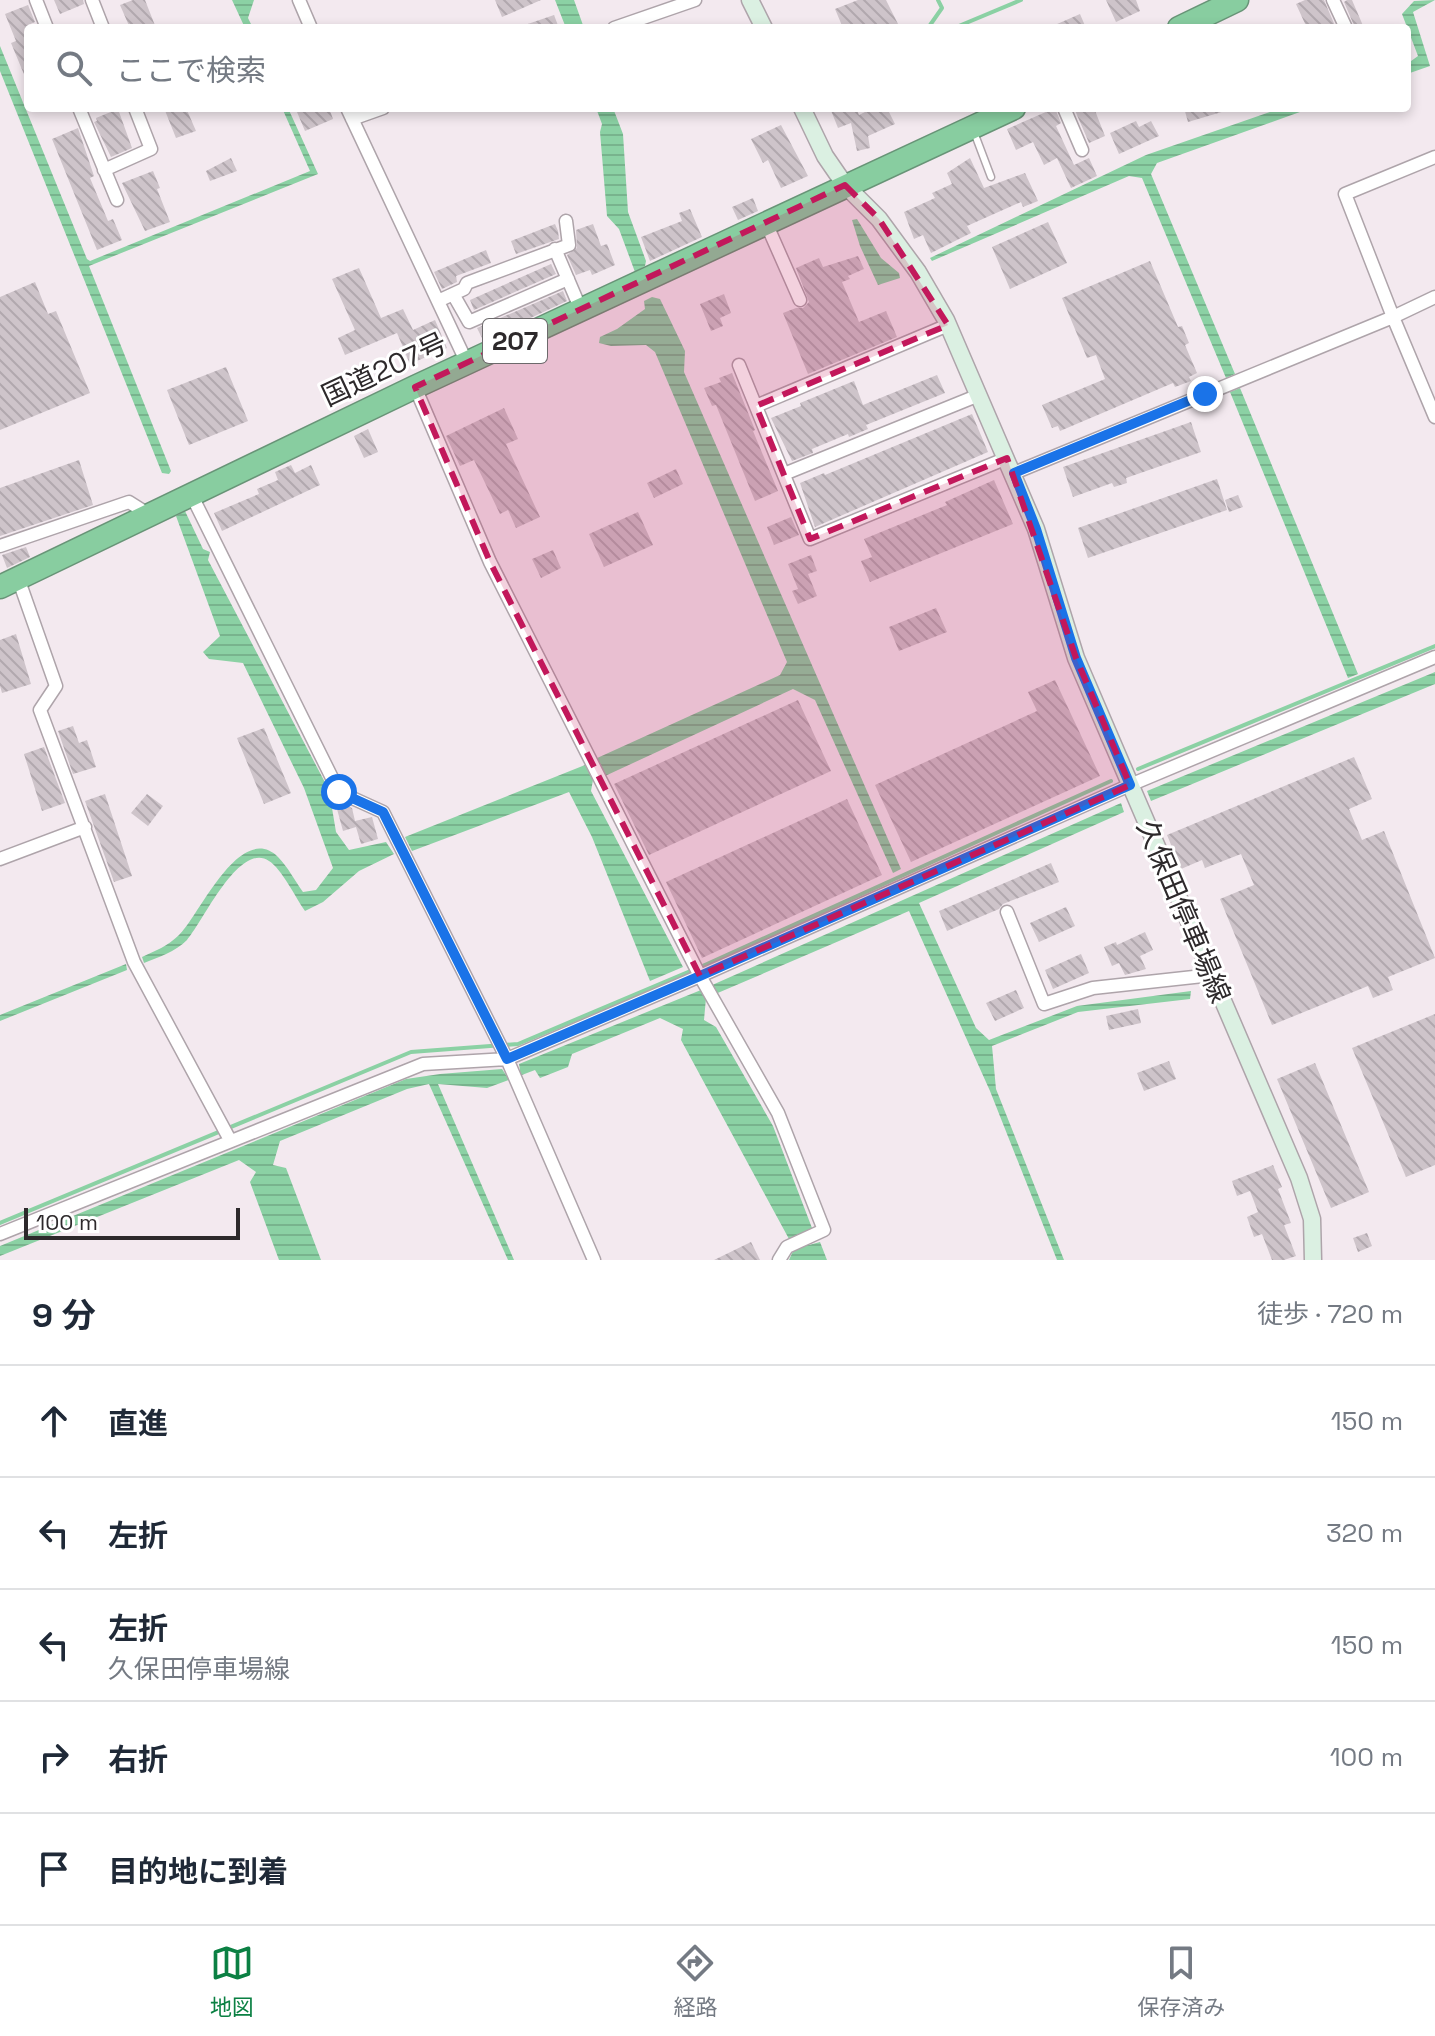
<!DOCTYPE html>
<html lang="ja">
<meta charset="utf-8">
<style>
body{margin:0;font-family:"Space Grotesk","Noto Sans JP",sans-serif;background:#f6f6f7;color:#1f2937}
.scale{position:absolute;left:24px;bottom:20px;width:216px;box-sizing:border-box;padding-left:8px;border:4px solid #2d292b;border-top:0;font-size:22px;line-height:28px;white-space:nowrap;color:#2d292b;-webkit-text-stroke:6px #fff;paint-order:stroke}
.stop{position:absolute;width:24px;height:24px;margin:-18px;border:6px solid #1a73e8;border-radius:50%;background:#fff}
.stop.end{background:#1a73e8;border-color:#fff;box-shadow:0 2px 8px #0008}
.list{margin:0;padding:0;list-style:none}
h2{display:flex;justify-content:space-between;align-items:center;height:104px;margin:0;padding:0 32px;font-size:34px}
h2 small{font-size:26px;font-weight:400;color:#747a83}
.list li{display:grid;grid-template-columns:52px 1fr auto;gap:24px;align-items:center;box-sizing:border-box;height:112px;padding:0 32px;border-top:2px solid #e0e1e3}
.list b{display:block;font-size:30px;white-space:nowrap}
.list p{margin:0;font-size:26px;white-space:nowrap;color:#747a83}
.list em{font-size:26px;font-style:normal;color:#747a83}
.icon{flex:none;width:44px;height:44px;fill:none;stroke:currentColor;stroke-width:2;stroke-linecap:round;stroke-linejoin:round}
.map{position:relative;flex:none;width:1435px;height:1260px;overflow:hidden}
.search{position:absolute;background:#fff;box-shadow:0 4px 12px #0003;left:24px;right:24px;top:24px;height:88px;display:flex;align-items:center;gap:20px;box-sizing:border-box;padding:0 28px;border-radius:8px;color:#747a83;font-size:30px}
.sheet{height:664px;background:#fff}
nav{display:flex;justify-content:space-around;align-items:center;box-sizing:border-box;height:112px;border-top:2px solid #e0e1e3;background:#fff;font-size:22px;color:#747a83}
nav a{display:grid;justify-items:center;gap:4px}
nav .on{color:#0b8043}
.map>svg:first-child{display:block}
.water{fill:url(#water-rules)}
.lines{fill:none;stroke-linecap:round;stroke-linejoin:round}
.stream{stroke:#8bd1a4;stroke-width:4}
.building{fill:url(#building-back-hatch)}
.lane-casing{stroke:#aea4aa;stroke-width:9}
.street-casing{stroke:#aea4aa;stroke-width:15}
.secondary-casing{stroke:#aea4aa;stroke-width:19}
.highway-casing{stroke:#689477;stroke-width:25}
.lane{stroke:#fff;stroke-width:6}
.street{stroke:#fff;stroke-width:12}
.secondary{stroke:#dbf0e2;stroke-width:16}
.highway{stroke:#88cda0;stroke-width:22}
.route{stroke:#1a73e8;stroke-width:10}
.marked{fill:#c2185b;fill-opacity:0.2;stroke:#c2185b;stroke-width:6;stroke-dasharray:16 10;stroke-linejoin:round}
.labels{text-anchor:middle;stroke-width:6;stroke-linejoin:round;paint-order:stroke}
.shield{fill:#fff;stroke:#6c696b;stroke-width:2}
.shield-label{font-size:26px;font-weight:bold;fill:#2d292b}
.street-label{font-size:28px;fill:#2d292b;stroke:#fff}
</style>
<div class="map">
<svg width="1435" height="1260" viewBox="0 0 1435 1260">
<defs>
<pattern id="water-rules" width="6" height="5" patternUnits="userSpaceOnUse" patternTransform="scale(2)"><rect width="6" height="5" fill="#8bd1a4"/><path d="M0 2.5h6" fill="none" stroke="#78b38d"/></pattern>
<pattern id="building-back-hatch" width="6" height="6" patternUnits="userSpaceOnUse" patternTransform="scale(2)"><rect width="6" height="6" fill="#cec4ca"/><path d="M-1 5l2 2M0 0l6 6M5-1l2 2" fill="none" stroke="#b1a8ae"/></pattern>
</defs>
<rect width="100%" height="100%" fill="#f3e9ef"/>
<path class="water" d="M232 0H254L248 18 253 28H245Z
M555 0H574L584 28H566Z
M1435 0 1413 12 1430 66 1407 74V64L1418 56 1402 14 1414 1Z
M0 46 87 259 90 261 310 171 282 108H288L318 174 89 266 171 471 169 474 162 473 0 71Z
M596 108H613L623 134 628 212 646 261 645 266 635 272 619 229 607 216 600 132 602 124Z
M1281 108H1311L1157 163 1151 174 1235 374 1226 378 1142 178 1129 176 932 261 930 258 1146 155Z
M857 219 881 258 899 273 900 278 878 285 860 246 852 220Z
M652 297 660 299 685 351 684 372 901 869 893 873 815 700 793 689 605 776 595 759 780 675 787 662 655 352 646 345 611 346 599 343 600 337 617 329 645 309 644 301Z
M1240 388 1358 674 1348 678 1230 392Z
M185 511 203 549 210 552 208 560 329 790 336 832 349 850 386 842 394 854 359 871 323 902 305 911C296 898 281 868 269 861 239 841 203 922 187 940 175 952 159 957 144 963L142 957C155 951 168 946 179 935 199 916 240 820 278 857 288 867 295 881 303 892L316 890 333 868 304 788 243 663 209 659 203 652 220 636 176 516Z
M1435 672V684L1151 801 1147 791Z
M585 765 593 780 591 791 683 967 650 981 592 837 569 792 412 851 405 837Z
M1121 803 1124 812 919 903 976 1028 989 1040 1077 1006 1191 991 1190 999 1078 1012 992 1046 996 1089 1064 1260H1057L990 1091 909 911 706 998 704 1020 716 1027 773 1126 812 1228 804 1233 809 1245 820 1242 827 1260H789L793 1251 802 1247 797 1237 789 1239 681 1040 683 1029 660 1018 572 1054 568 1067 540 1078 535 1070 487 1088 438 1084 514 1260H508L429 1084 407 1089 280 1141 273 1165 286 1168 321 1260H279L250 1182 256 1172 239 1160 0 1256V1246L406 1079 440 1074 502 1069 506 1075 520 1070 519 1064 701 990Z
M126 964 127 970 0 1021V1015Z"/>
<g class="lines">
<path class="stream" d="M928 28 942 8 938 0
M954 28 1021 0
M1138 769 1435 646
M0 1223 411 1052 518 1044 707 964 1111 781"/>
</g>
<path class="building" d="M54 0H83L84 4 60 14Z
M133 0H145L156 28H130L120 5Z
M495 0H541L502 17Z
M858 0H886L900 28H843L835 9Z
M1106 0H1136L1140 11 1116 22Z
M1305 0H1324L1336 28H1307L1296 4Z
M1347 0H1352L1364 28H1355L1344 2Z
M28 5 35 22 28 25V84L11 43 16 41 5 14Z
M1080 14 1086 28H1048Z
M554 15 559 28H522V26Z
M164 108H186L196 131 176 138Z
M307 108H329L333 119 305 131 297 112Z
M830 108H856L859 115 873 108H887L895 124 868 136 870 148 857 151 851 123 838 128Z
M1055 108 1061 123 1056 126 1074 165 1089 158 1097 176 1071 188 1057 158 1044 165 1033 142 1016 150 1007 129Z
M1074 108H1094L1105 136 1089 143Z
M1184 108H1225V111L1188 122Z
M118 109 132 148 111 157 94 122 97 121 96 118Z
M1136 121 1139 127 1151 121 1159 136 1119 154 1110 133Z
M781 125 808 176 781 188 768 160 763 163 751 139Z
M78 128 94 176 90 178 108 221 113 219 122 240 97 250 52 139Z
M231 158 237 171 210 181 206 171Z
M970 158 984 188 1025 173 1038 201 1023 207 1021 202 967 226 971 233 931 253 923 235 914 239 904 212 935 198 932 193 952 184 947 173Z
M153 171 160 188 157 189 170 222 145 231 122 183Z
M753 198 758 211 738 220 732 207Z
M690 209 702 237 650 261 641 237 682 221 679 213Z
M1048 222 1067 263 1010 289 992 247Z
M555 224 558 231 559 239 516 254 511 241Z
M593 224 601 246 607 244 615 265 592 275 590 270 576 275 567 255 577 248 576 230Z
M486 250 491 263 456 276 457 282 442 289 434 272Z
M858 256 864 269 848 276 850 279 842 282 859 322 886 311 897 337 808 374 783 313 796 308H803L809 302 796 268 819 258 823 267Z
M1150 261 1178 327 1182 326 1189 343 1185 345 1197 373 1189 377 1191 381 1175 387 1173 383 1060 431 1058 426 1052 428 1042 405 1105 379 1096 355 1087 358 1062 298Z
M551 264 556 274 474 310 470 300Z
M359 268 381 318 403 309 413 330 435 320 447 348 410 364 397 333 345 355 338 338 355 330 332 279Z
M35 282 48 314 56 311 90 393 0 430V297Z
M563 291 567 301 483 340 477 328Z
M724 294 731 313 720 318 723 326 711 331 700 304Z
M226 367 248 421 189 445 167 390Z
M732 373 755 430 753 431 778 491 755 501 716 405 712 406 704 388 721 382 719 378Z
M937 375 945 393 866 425 868 429 849 437 848 434 812 449 813 453 792 461 771 418 801 406 800 403 854 381 863 405Z
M504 408 518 439 506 444 540 517 516 528 508 510 500 514 474 460 460 466 446 436Z
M972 414 988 452 815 527 800 483 824 473 825 475Z
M1191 422 1201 452 1126 478 1127 483 1114 487 1112 483 1073 497 1063 467Z
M368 429 378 452 364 458 354 436Z
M79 460 93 505 0 536V488Z
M291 465 295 473 311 465 320 485 222 531 214 513 259 494 257 489 278 480 275 472Z
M676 469 683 484 654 498 647 483Z
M1217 479 1227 510 1088 558 1078 528Z
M994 480 1013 524 870 582 861 561 872 557 864 539 947 505 945 502Z
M1238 495 1243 507 1229 512 1225 500Z
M638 512 653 545 604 567 589 534Z
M791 517 799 535 774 545 767 527Z
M26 547 30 557 7 568 2 555Z
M553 550 561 568 541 578 532 559Z
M811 555 817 571 808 574 817 596 798 604 792 591 798 589 788 564Z
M936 608 947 632 899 651 889 627Z
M16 634 31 684 2 693 0 686V640Z
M1055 680 1100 776 911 862 875 785 1037 711 1028 692Z
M798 700 831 771 649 855 614 784Z
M73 726 79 743 87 740 96 767 73 774 58 731Z
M264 728 291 793 264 804 237 738Z
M44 747 65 803 42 811 24 754Z
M1354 757 1372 799 1349 809 1362 840 1384 831 1435 958 1388 977 1393 990 1373 998 1368 986 1272 1025 1220 899 1254 885 1241 854 1205 868 1202 860 1181 869 1167 835Z
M105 794 132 876 114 882 85 801Z
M147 794 163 806 148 826 131 813Z
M847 799 882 875 702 958 666 882Z
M347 806 352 808 355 821 372 817 378 839 361 844 356 827 343 831 337 809Z
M1051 863 1059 882 1003 904 999 909 947 931 939 911Z
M1066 907 1075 926 1039 942 1030 923Z
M1145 932 1153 950 1140 956 1146 969 1125 975 1119 963 1112 966 1104 947 1116 942 1117 945Z
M1081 954 1089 973 1053 989 1045 970Z
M1016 990 1024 1008 995 1021 986 1003Z
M1138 1009 1141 1023 1109 1030 1106 1016Z
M1435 1014V1165L1406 1177 1352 1048Z
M1169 1061 1176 1079 1144 1091 1137 1073Z
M1315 1063 1369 1192 1331 1208 1277 1079Z
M1273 1165 1282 1187 1278 1189 1291 1223 1284 1225 1296 1256 1284 1260H1272L1262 1234 1254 1237 1247 1217 1258 1212 1250 1191 1237 1196 1232 1181Z
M1367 1233 1372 1246 1358 1252 1353 1238Z
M751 1242 760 1260H714Z"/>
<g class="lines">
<defs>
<path id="lane" d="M974 132 991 177"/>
<path id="street" d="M36 0 47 28
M92 0 103 28
M299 0 311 28
M1333 0 1346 28
M614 28 695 0
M79 108 117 200
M347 108 467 363
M1064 108 1082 150
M352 119 383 108
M1435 157 1345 194 1393 317 1435 417
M104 170 151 149 135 108
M766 223 800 300
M555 249 581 310
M453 294 469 322 568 279
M438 301 464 289 467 283 569 245 566 221
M739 365 810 539 1007 458
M415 387 490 562 700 976 778 1113 824 1230 787 1247 779 1260
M756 406 948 325
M1014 473 1393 317 1435 297
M784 474 979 395
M191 494 339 792 383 812 507 1059 594 1260
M0 546 129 502 148 514
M18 578 56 686 40 710 134 962 230 1140
M0 859 85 827
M1007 912 1044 1004 1093 988 1212 975
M0 1234 423 1064 507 1059 700 976 1130 785 1435 657"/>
<path id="secondary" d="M750 0 764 28
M802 108 825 156 845 185 879 219 918 272 946 320 1036 529 1076 658 1299 1178 1312 1219 1313 1260"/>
<path id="highway" d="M1179 28 1237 0
M0 587 415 387 1014 108"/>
</defs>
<use href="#lane" class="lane-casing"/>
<use href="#street" class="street-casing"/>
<use href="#secondary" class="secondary-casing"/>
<use href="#highway" class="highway-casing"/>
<use href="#lane" class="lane"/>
<use href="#street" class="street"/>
<use href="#secondary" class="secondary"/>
<use href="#highway" class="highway"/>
</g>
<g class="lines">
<path class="route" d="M339 792 383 812 507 1059 700 976 1130 785 1076 658 1036 529 1014 473 1205 394"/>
</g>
<path class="marked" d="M845 185 879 219 948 325 756 406 810 539 1007 458 1076 658 1130 785 700 976 490 562 415 387Z"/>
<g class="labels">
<rect class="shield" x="483" y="319" width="64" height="44" rx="6"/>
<g class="shield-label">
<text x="515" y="350">207</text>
</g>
<g class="street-label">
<text transform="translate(384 369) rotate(-25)" y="10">国道207号</text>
<text transform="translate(1184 911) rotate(67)" y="10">久保田停車場線</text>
</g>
</g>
</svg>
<div class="scale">100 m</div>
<div class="stop" style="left:339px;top:792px"></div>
<div class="stop end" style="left:1205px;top:394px"></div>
<div class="search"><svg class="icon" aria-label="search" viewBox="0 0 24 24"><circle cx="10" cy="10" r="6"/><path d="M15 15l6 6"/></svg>ここで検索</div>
</div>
<section class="sheet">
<h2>9 分<small>徒歩 · 720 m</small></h2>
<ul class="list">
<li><svg class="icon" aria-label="ahead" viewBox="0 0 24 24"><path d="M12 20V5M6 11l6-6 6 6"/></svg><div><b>直進</b></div><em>150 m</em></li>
<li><svg class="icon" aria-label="left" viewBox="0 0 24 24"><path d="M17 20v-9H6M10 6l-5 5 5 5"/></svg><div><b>左折</b></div><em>320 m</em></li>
<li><svg class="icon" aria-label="left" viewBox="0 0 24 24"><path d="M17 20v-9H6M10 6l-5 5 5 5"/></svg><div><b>左折</b><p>久保田停車場線</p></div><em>150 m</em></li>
<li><svg class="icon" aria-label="right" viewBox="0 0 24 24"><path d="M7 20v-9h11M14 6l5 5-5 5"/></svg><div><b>右折</b></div><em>100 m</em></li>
<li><svg class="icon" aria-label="arrive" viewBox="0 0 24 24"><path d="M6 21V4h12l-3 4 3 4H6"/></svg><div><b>目的地に到着</b></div></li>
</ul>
</section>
<nav>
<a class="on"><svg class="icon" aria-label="map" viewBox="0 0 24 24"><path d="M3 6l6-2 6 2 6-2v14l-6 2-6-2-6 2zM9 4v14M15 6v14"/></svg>地図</a>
<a><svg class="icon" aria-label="directions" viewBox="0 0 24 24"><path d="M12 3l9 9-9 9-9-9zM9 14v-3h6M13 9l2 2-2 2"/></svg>経路</a>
<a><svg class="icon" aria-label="saved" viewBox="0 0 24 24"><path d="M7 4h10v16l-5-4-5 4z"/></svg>保存済み</a>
</nav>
